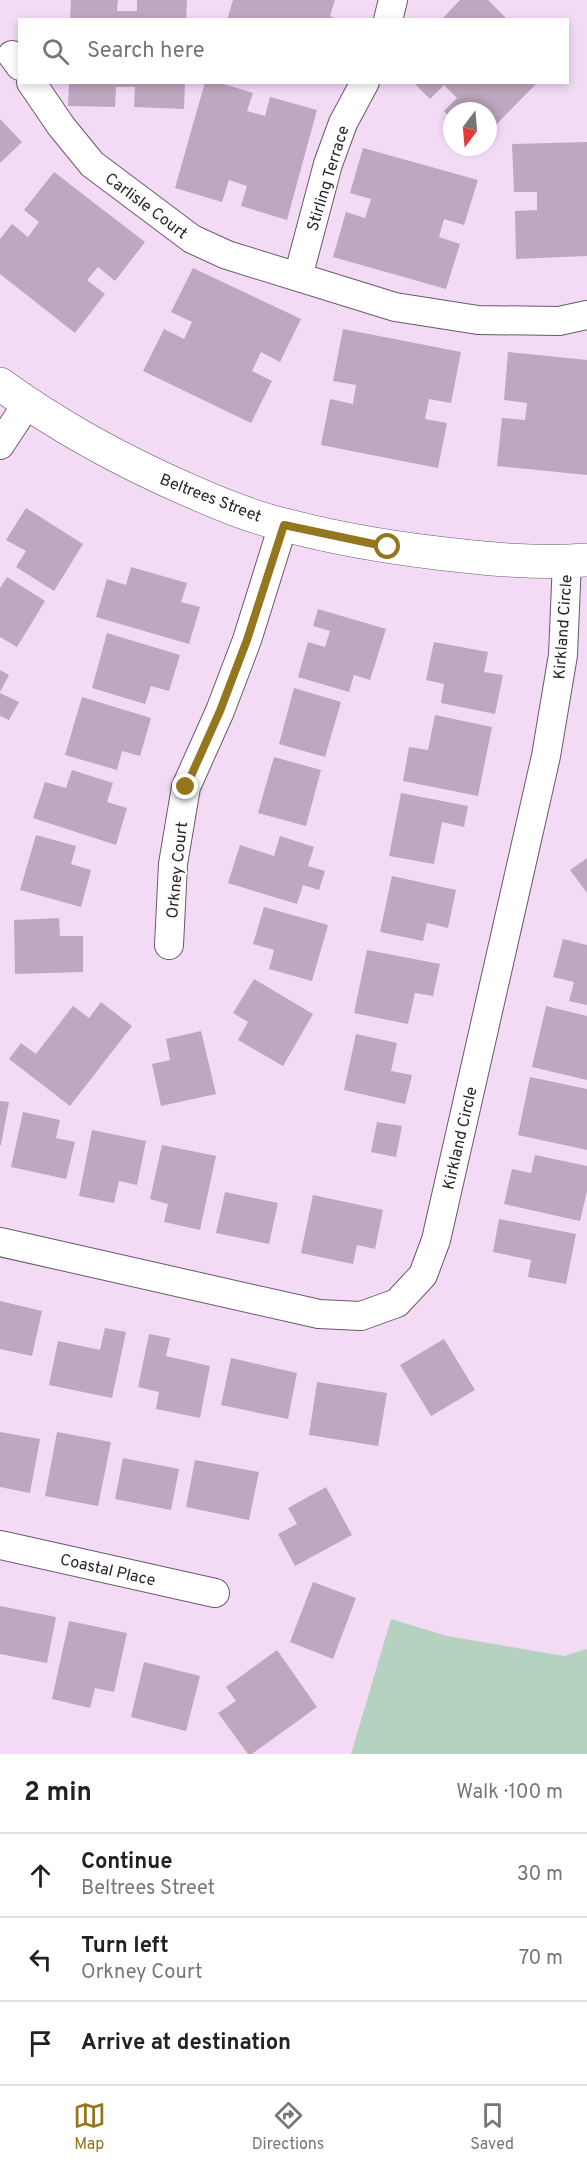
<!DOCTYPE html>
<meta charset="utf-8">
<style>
body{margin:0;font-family:Overpass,sans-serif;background:#f6f6f6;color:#222}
.compass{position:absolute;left:443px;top:102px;width:54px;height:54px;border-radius:50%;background:#fff;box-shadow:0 3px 9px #0003;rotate:196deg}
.stop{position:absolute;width:18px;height:18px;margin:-14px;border:4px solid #94761e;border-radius:50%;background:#fff}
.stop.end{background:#94761e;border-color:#fff;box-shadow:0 2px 6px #0008}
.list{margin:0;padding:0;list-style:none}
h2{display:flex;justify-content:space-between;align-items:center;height:78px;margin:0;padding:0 24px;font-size:26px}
h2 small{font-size:20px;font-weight:400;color:#767676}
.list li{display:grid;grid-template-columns:39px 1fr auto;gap:18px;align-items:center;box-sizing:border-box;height:84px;padding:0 24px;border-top:2px solid #e0e0e0}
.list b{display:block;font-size:22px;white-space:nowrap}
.list p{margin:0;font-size:20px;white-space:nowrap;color:#767676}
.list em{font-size:20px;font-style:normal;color:#767676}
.icon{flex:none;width:33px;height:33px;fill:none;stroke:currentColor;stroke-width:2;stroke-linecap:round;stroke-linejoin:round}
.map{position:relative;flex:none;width:587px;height:1754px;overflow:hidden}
.search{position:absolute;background:#fff;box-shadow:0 3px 9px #0003;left:18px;right:18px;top:18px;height:66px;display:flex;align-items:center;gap:15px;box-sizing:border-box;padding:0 21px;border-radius:0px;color:#767676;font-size:22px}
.sheet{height:330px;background:#fff}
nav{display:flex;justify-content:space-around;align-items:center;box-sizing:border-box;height:84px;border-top:2px solid #e0e0e0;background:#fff;font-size:16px;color:#767676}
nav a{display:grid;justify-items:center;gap:3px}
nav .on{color:#94761e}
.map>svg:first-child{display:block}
.green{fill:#b4d2bf}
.building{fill:#bfa7c0}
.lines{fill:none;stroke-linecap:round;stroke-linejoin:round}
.street-casing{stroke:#6c576e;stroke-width:30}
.secondary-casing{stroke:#6c576e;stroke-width:34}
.street{stroke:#fff;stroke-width:28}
.secondary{stroke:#fff;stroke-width:33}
.route{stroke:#94761e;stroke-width:8}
.labels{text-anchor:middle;stroke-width:4.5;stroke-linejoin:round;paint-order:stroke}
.street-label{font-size:16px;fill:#2a212b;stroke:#fff}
</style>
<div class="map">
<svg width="587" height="1754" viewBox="0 0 587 1754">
<rect width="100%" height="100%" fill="#f3dbf6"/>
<path class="green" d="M391 1619 447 1636 564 1656 587 1649V1754H351Z"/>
<path class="building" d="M71 0H118L117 11H137V0H187L186 20H70Z
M233 0H335L330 16 341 20H227Z
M460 0H488L508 20H441Z
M69 82H185L184 109 134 107 135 87H116L115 107 68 106Z
M205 82H217L253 93 247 111 265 116 270 97 317 110 287 220 241 206 247 186 229 180 222 202 175 188Z
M413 82H538L488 133V111H452V120L444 111 457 98 444 85 430 99Z
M0 119 22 142 0 163Z
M587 142V256L516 259 515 211 537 210V192H514L512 144Z
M363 148 478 180 464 225 444 219 439 237 460 244 446 289 333 257 346 212 365 218 371 199 350 193Z
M54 172 145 242 115 281 98 267 87 280 105 294 75 333 0 274V239L12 224 28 237 39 222 24 210Z
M193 268 301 319 280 362 261 352 252 371 272 381 251 423 143 371 164 329 184 339 192 322 171 312Z
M343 329 461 352 451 403 429 399 425 419 447 423 438 468 321 445 330 399 353 404 356 385 333 381Z
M508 352 587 360V475L497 466 502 418 525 420 527 403 504 400Z
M26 508 83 544 54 591 16 567 26 551 6 540Z
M131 567 187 583 181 602 200 607 189 644 96 617 107 579 126 585Z
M7 577 45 601 17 647 0 637V588Z
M318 609 386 629 370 680 354 675 349 692 298 677 308 642 325 647 330 631 313 626Z
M107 633 180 655 169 691 151 686 145 704 92 688Z
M434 642 488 652 484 672 503 675 495 714 441 703 444 684 426 680Z
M0 670 9 675 0 692Z
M294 688 341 702 325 757 279 744Z
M0 693 19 702 9 720 0 716Z
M82 697 151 718 140 756 122 751 117 770 65 755Z
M435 715 492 727 478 796 403 781 409 747 428 750Z
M274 757 321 770 306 826 258 813Z
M72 770 113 783 107 802 127 808 116 845 33 818 45 782 66 788Z
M401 793 468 806 464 827 442 822 434 864 389 856Z
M36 835 76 846 71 864 91 870 81 907 20 890Z
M280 836 314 847 308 866 325 871 319 890 303 885 297 904 228 883 240 845 274 856Z
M587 858V893L570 870Z
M392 876 456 890 448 928 427 923 423 941 380 932Z
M264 907 328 925 312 981 269 969 274 950 253 944Z
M59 918 60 936H83V972L15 974 14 920Z
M563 939 587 945V1005L569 1001 574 982 553 977Z
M367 950 440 964 433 996 415 993 408 1024 354 1013Z
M254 979 313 1014 283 1066 238 1040 248 1022 233 1013Z
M101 1002 132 1026 70 1106 9 1059 21 1043 36 1054 73 1006 89 1018Z
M546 1006 587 1016V1080L532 1067Z
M201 1031 216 1094 161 1106 152 1064 170 1060 166 1039Z
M356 1034 397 1043 391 1071 412 1075 405 1104 344 1090Z
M530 1077 587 1089V1150L518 1135Z
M0 1101 9 1102 1 1145H0Z
M23 1112 60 1120 56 1138 75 1142 66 1179 11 1167Z
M377 1122 402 1126 396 1157 371 1152Z
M92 1130 146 1141 137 1185 119 1181 114 1203 79 1196Z
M162 1145 216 1156 200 1230 164 1222 168 1204 150 1199Z
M535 1155 587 1166V1191L580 1221 504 1204 512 1169 531 1173Z
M225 1192 278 1203 269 1244 216 1233Z
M313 1195 383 1210 375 1249 357 1245 353 1264 301 1253Z
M499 1219 576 1234 566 1284 528 1277 531 1260 493 1252Z
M0 1301 42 1311 32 1356 0 1349Z
M105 1328 126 1332 112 1398 49 1385 58 1341 100 1350Z
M149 1334 170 1338 166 1356 210 1366 200 1418 156 1409 159 1392 138 1387Z
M444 1339 475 1390 431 1416 400 1365Z
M231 1358 297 1373 288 1419 221 1405Z
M317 1382 387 1393 378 1446 309 1435Z
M0 1432 40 1439 30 1493 0 1487Z
M57 1432 111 1442 98 1506 45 1496Z
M123 1458 179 1469 171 1510 115 1499Z
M195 1460 259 1472 249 1520 186 1507Z
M326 1487 352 1535 295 1566 278 1534 297 1524 288 1508Z
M313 1582 356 1598 333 1659 290 1642Z
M0 1606 56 1617 47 1663 0 1654Z
M69 1621 127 1633 114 1692 95 1688 90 1708 52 1699Z
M277 1650 317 1707 252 1754H248L218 1713 236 1701 226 1687Z
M144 1662 200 1676 186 1731 131 1717Z"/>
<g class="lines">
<defs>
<path id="street" d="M388 20 393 0
M12 55 20 66
M31 82 61 126 92 164 192 239 227 255 395 307 478 320 559 321 587 315
M298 277 328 164 343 123 365 82
M0 445 27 404
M169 945 173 864 186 787 220 711 247 640 283 525
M0 1242 319 1314 361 1316 397 1303 423 1275 436 1240 546 756 563 655 567 561
M0 1545 215 1593"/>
<path id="secondary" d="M0 384C58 426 120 460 186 489 218 503 251 517 285 525 334 538 386 547 437 553 487 559 537 564 587 560"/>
</defs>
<use href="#street" class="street-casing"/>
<use href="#secondary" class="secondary-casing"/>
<use href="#street" class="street"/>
<use href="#secondary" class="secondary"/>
</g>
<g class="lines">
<path class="route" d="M186 787 220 711 247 640 284 525 388 547"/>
</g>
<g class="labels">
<g class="street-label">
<text transform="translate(327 178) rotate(-73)" y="6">Stirling Terrace</text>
<text transform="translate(147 205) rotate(37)" y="6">Carlisle Court</text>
<text transform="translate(211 497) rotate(21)" y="6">Beltrees Street</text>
<text transform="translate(562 627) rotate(-86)" y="6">Kirkland Circle</text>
<text transform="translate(176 870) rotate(-84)" y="6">Orkney Court</text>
<text transform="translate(459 1138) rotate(-77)" y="6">Kirkland Circle</text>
<text transform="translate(108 1569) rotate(13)" y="6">Coastal Place</text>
</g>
</g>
</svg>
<svg class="compass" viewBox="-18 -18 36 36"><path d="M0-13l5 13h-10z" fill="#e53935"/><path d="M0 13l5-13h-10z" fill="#767676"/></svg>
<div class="stop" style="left:388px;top:547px"></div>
<div class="stop end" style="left:186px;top:787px"></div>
<div class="search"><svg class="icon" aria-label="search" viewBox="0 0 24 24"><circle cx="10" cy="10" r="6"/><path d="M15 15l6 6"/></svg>Search here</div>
</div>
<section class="sheet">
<h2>2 min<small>Walk · 100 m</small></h2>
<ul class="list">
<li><svg class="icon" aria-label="ahead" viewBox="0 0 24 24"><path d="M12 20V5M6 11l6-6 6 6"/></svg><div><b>Continue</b><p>Beltrees Street</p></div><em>30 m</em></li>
<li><svg class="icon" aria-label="left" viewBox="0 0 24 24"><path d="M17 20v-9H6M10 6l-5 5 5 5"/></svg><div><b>Turn left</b><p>Orkney Court</p></div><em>70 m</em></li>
<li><svg class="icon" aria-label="arrive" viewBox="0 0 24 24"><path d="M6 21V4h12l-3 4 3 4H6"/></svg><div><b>Arrive at destination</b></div></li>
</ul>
</section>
<nav>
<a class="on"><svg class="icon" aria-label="map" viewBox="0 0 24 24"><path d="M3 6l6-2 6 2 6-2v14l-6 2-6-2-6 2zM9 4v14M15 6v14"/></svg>Map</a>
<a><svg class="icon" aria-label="directions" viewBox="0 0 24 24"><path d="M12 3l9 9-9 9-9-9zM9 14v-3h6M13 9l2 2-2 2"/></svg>Directions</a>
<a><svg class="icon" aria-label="saved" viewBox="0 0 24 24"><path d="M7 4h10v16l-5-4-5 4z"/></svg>Saved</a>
</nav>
